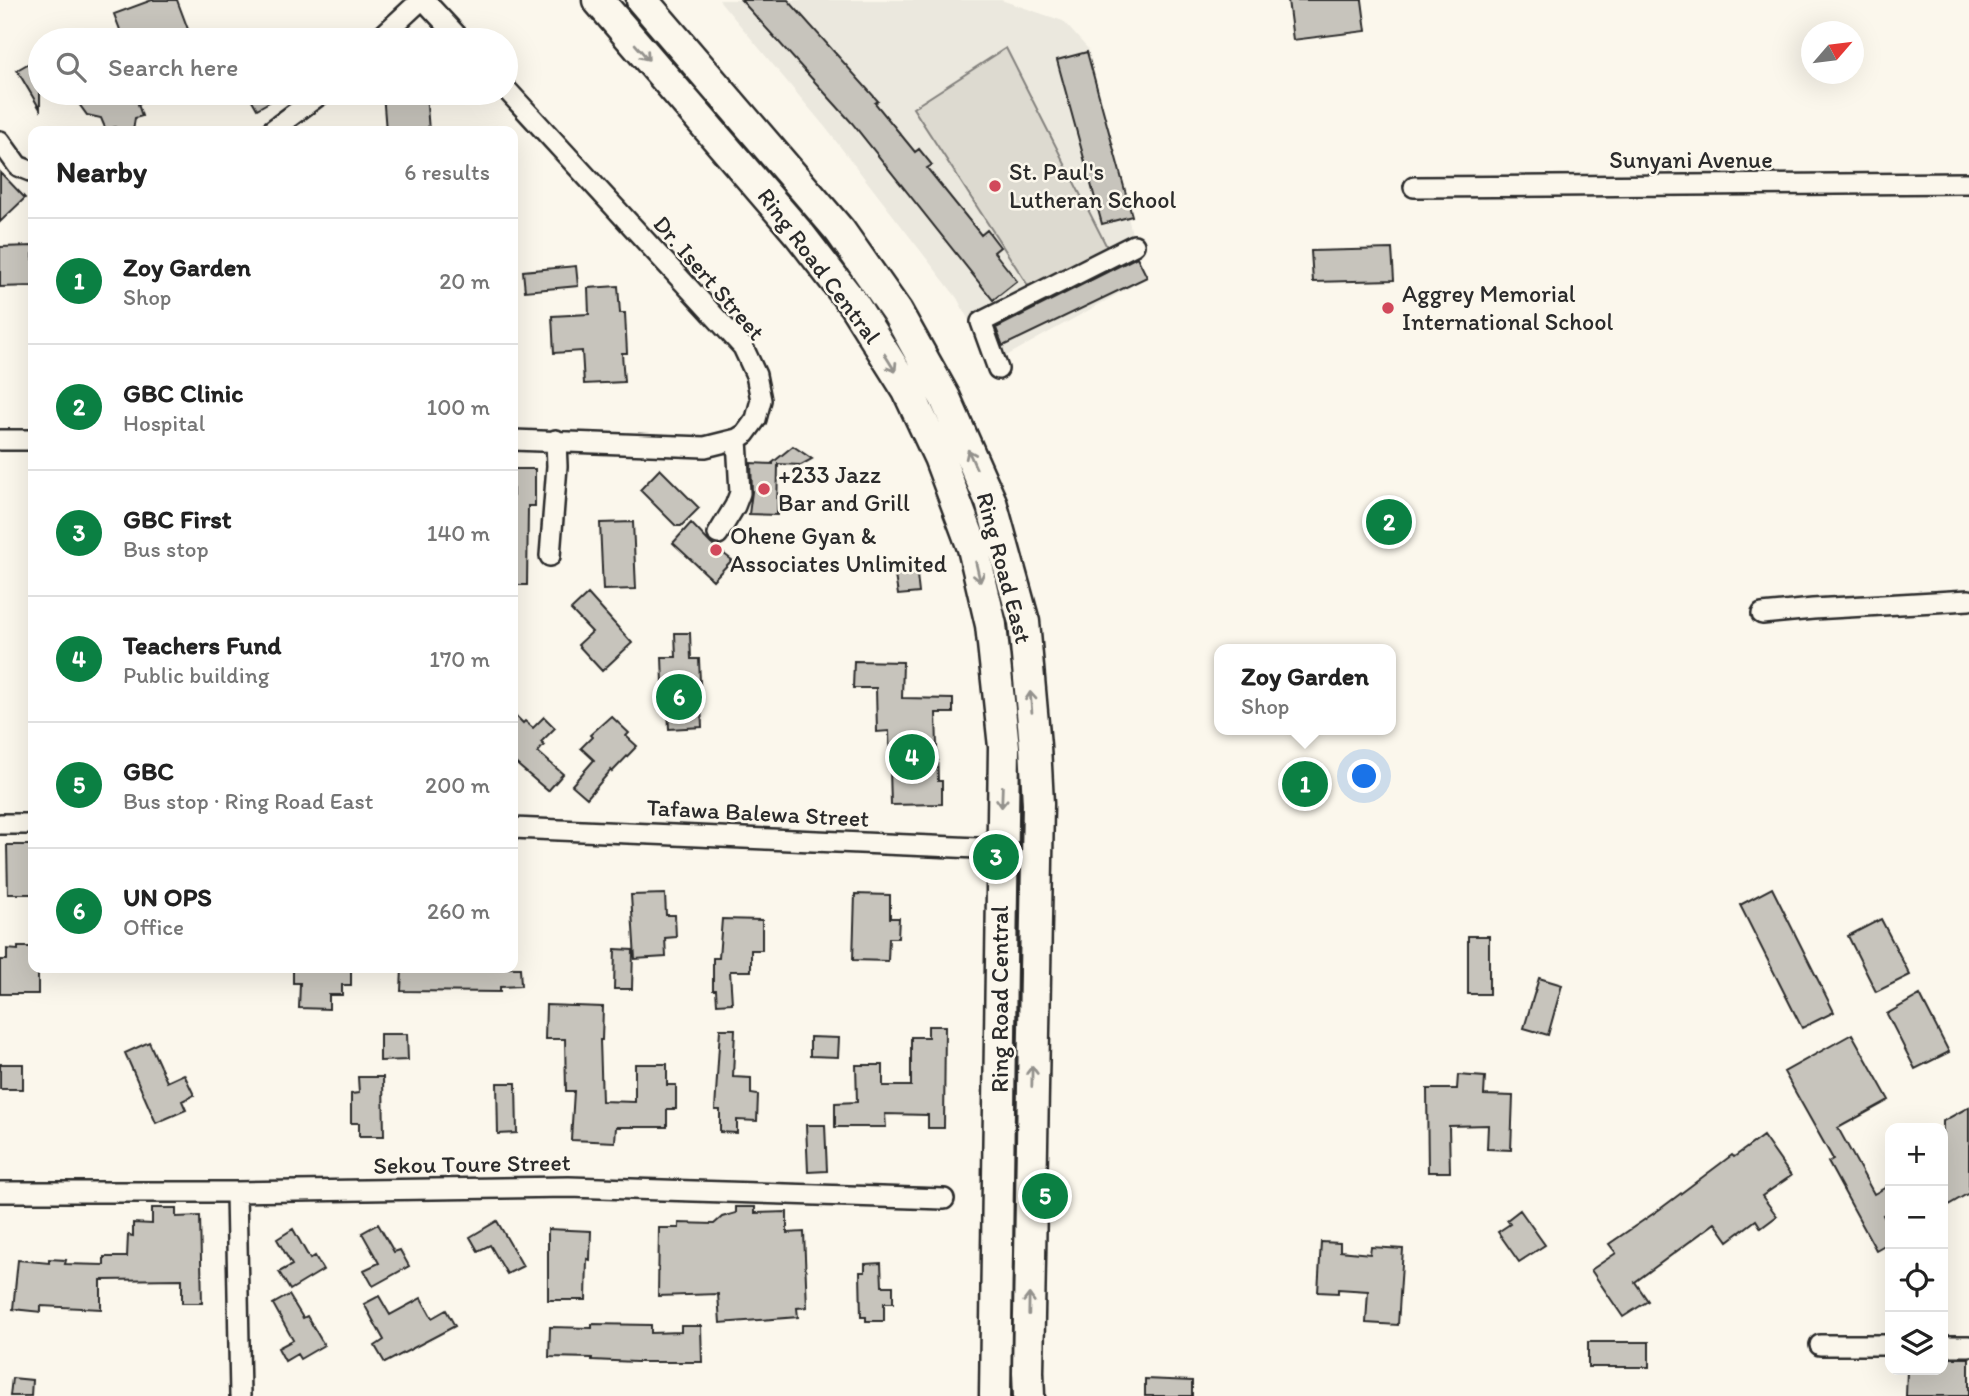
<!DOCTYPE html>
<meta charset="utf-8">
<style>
body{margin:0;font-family:Itim,sans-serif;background:#f6f6f6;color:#222}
.controls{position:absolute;right:21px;bottom:21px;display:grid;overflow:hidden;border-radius:14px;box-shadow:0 7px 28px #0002}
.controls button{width:63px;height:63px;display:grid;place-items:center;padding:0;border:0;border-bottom:2px solid #e0e0e0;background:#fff;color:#222;font:35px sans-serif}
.compass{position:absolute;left:1801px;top:21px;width:63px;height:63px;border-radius:50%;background:#fff;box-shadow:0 7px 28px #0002;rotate:62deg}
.you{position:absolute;left:1365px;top:777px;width:24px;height:24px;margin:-18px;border:5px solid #fff;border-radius:50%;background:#1a73e8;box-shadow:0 0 0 10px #1a73e833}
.badge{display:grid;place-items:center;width:46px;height:46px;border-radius:50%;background:#0b8043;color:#fff;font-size:23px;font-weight:700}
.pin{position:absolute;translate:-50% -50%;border:4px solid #fff;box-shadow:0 2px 7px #0006}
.popup{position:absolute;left:1214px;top:644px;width:182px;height:91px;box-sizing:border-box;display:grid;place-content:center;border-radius:14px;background:#fff;filter:drop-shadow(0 2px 5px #0005);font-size:23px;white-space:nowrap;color:#767676}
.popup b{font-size:26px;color:#222}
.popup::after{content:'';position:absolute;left:50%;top:100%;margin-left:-14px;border:14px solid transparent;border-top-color:#fff}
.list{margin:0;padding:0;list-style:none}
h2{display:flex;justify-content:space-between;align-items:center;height:91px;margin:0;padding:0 28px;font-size:30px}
h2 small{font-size:23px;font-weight:400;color:#767676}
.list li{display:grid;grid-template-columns:46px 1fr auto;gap:21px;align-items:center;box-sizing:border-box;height:126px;padding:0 28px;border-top:2px solid #e0e0e0}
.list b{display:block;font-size:26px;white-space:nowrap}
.list p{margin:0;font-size:23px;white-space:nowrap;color:#767676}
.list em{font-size:23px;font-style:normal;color:#767676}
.icon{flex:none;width:38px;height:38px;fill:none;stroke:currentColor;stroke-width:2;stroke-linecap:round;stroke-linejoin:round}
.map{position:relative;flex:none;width:1969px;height:1396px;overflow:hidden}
.search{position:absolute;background:#fff;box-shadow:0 7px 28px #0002;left:28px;top:28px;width:490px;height:77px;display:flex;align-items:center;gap:18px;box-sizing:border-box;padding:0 24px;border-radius:38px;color:#767676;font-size:26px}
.panel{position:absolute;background:#fff;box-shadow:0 7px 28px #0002;left:28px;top:126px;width:490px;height:847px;border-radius:14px}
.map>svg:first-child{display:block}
.built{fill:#ebe8de}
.green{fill:#dddad0;stroke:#84827e;stroke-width:2}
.building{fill:#c7c4bc;stroke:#2b2b2b;stroke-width:2}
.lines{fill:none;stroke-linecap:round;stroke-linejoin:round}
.street-casing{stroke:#2b2b2b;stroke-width:24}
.primary-casing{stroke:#2b2b2b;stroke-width:35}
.street{stroke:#fbf7ec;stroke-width:19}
.primary{stroke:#fbf7ec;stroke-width:30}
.oneway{stroke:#93918c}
.poi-dot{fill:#d1495b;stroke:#fbf7ec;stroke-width:2.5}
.labels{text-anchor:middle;stroke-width:5;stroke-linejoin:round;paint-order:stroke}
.street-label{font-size:24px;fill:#2b2b2b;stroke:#fbf7ec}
.poi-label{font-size:24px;fill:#2b2b2b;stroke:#fbf7ec;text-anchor:start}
</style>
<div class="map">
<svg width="1969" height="1396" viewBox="0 0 1969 1396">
<rect width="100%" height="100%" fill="#fbf7ec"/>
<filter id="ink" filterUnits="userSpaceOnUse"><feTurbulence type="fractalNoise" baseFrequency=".0143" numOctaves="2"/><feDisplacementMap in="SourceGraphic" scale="14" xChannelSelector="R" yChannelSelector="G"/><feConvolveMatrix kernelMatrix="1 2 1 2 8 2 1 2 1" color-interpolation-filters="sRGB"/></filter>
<g filter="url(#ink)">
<path class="built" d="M719 0H1001L1063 21 1088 49 1143 280 992 364 957 298 825 127Z"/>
<path class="green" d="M1006 48 1107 247 1029 287 913 108Z"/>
<path class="building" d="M152 0H177L192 40H124L114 14Z
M741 0H788L878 101 875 103 915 152 919 149 932 165 927 168 981 235 987 230 1000 247 994 252 1017 281 993 300 852 123Z
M1288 0H1362L1366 31 1293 40Z
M1087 52 1132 216 1102 224 1057 60Z
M40 57V109L17 70Z
M71 93H165V94L138 104 142 116 135 118 133 131H120L115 127 106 130 101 118 87 115Z
M248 93H285L257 109Z
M383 93H426L429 131H386Z
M0 172 25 198 0 222Z
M33 246V286L0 287V247Z
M1392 249 1394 280 1313 282 1311 251Z
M1137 257 1147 277 1003 346 996 328Z
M576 266 578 286 525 291 523 271Z
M618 286 620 313H625L627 353H622L624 382 584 384 582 351 554 353 552 316 589 314 588 288Z
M793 446 812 459 801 465 778 464 777 515 749 514 752 492 751 463 774 464H771Z
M513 469H535V506H528L527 585H513Z
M660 469 699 508 681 526H676L640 490Z
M633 522 636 589 603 590 600 523Z
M691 523 711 544 732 560 713 580 673 543Z
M916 566 919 593 898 595 894 569Z
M588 594 632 643 602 671 578 645 592 632 571 610Z
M675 633H690L691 659H699L702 727 669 729 668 709H664L662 657H676Z
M854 661 903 662 902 698 953 699V713H936L938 781H942V804L891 805 889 731 877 732 876 688H853Z
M513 713 523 723 525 721 533 728 544 717 555 728 541 742 544 745 538 752 563 774 548 791 513 761Z
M611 716 629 733 626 736 637 746 612 772 611 770 587 798 572 785 594 760 581 748 592 737 590 735Z
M7 845H33V894H8Z
M1772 888 1834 1012 1802 1028 1740 905Z
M665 894 666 915H675L676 937 665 938 666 957 635 959 631 895Z
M855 894 890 895V918H899L898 938H889L888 961 853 960Z
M722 919 762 920V950H751V971H730L732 1003 717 1004 716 990H713V958H719Z
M1881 919 1910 975 1876 992 1848 936Z
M1468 936H1489V994H1468Z
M18 947H33V968H38V994H0V960H7V949L18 950Z
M615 949 633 950 632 989H614Z
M293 968H351V985H342V995H329V1009L299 1008 300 983H293Z
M402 968H520L521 986 500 987V992L401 991Z
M1539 978 1562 985 1548 1035 1524 1028Z
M1920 995 1949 1052 1915 1069 1887 1014Z
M546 1005 603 1007 602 1040H600L602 1101 635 1102V1064H667V1085H676V1109H667V1127H616L615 1142 571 1140 574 1091H566L565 1039H545Z
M928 1026H945L944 1128H928V1115L885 1114 886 1127H835V1103L857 1102 856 1065H883V1086H911V1037H928Z
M720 1029H735L733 1077 751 1078V1094L758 1095 757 1121 737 1120V1133L720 1132V1110H715Z
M380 1034H407L408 1060 380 1061Z
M1852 1034 1889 1100 1838 1128 1874 1194 1890 1185V1211L1883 1215 1890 1228V1242L1876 1250 1828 1162 1833 1159 1784 1072Z
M810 1037 839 1038 838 1057 810 1056Z
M149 1042 167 1082 184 1074 194 1095 182 1101 186 1110 156 1123 125 1053Z
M0 1064H23V1089H0Z
M1458 1075 1485 1077 1484 1095 1513 1096 1511 1150 1487 1149 1488 1125 1449 1126 1450 1172H1428L1427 1089H1457Z
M358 1077H383L384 1136H359V1123H351V1094L359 1093Z
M497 1083H516L517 1133 498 1134Z
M1969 1107V1193L1943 1208V1121Z
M806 1125H825L827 1171 808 1172Z
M1763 1136 1791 1176 1762 1196 1777 1216 1761 1228 1756 1220 1728 1241 1715 1223 1635 1282 1648 1301 1623 1317 1591 1270 1616 1253 1609 1244 1660 1209 1732 1155 1734 1157Z
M736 1207H755V1213L787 1212V1233L804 1232 807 1307 797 1308 798 1317 720 1323 718 1294 658 1296 659 1228H679V1223L714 1224 722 1217 736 1213Z
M152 1208H176V1217L200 1216 202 1303H182V1279L101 1280V1309L41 1306V1312L13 1309 18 1260 49 1263V1259L66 1260 65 1264 104 1265V1257H127L128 1235 133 1236V1223L152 1224Z
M1520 1210 1545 1245 1519 1262 1498 1232 1510 1224 1507 1220Z
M497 1221 523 1266 507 1274 490 1245 478 1251 470 1237Z
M378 1224 394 1252 400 1250 409 1266 373 1286 364 1270 379 1263 362 1233Z
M293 1229 310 1259 315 1256 323 1270 290 1290 279 1272 292 1265 277 1239Z
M548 1229 591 1231 590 1260 587 1259 586 1300H548Z
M1321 1242 1340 1243V1251L1370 1254 1371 1247 1403 1249 1398 1325 1366 1323 1368 1291 1338 1289V1293L1318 1292Z
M881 1263 882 1286H893V1303H884V1321H866V1317H861L860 1272H865V1264Z
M289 1295 303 1318 307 1316 324 1345 300 1359 297 1354 285 1361 278 1348 293 1340 273 1304Z
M379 1296 390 1315 421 1298 432 1318 446 1310 455 1326 385 1363 375 1346 384 1340 364 1304Z
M592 1324 651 1325V1333L681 1332V1326H701L702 1362H636L592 1360V1358L549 1357 550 1327 592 1328Z
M1588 1342H1649V1367H1588Z
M1943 1358H1969V1396H1906L1907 1370H1943Z
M12 1378 32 1380 31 1396H10Z
M1145 1379 1192 1381V1396H1145Z"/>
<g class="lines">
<defs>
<path id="street" d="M424 0 461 40
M378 40 421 0
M506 89 743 347 756 375 761 400 756 419 745 434 737 439 705 447 513 440
M271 131 322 93
M0 141 18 166 33 172
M1414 187 1969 183
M998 369 981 322 1134 245
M0 440H33
M718 534 735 506 740 493 737 439
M550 556 557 466 556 440
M1762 614 1813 609 1969 600
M0 824H33
M513 828 1001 849
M0 1192H236L569 1187 944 1199
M236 1192 240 1396
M1820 1345H1890
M1943 1346H1969"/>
<path id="primary" d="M598 0 800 235 854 305 908 391 939 457 973 548 991 625 1004 747 995 1396
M642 0 840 231 897 312 945 398 991 502 1024 622 1035 746 1038 804 1028 1372 1029 1396"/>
</defs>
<use href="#street" class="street-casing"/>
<use href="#primary" class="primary-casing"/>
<use href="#street" class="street"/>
<use href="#primary" class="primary"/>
</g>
<defs><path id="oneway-shaft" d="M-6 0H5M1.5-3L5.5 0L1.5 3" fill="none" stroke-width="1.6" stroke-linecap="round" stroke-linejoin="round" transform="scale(1.75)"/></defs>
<g class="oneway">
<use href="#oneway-shaft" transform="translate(642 52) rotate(49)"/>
<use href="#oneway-shaft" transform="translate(890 363) rotate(58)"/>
<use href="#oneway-shaft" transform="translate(972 459) rotate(-114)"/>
<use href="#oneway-shaft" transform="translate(978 572) rotate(77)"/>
<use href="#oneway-shaft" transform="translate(1031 702) rotate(-95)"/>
<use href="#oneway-shaft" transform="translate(1002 797) rotate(92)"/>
<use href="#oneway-shaft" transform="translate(1032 1076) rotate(-89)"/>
<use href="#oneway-shaft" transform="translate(1029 1304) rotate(-89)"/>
</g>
</g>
<g class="poi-dot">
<circle cx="995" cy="186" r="7"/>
<circle cx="1388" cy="308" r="7"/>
<circle cx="764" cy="489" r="7"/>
<circle cx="716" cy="550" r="7"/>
</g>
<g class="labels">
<g class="street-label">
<text x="1691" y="168">Sunyani Avenue</text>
<text transform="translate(819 266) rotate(53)" y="8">Ring Road Central</text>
<text transform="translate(709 278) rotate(49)" y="8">Dr. Isert Street</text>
<text transform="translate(1004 568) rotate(75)" y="8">Ring Road East</text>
<text transform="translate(758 813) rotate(3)" y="8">Tafawa Balewa Street</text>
<text transform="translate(1000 999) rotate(-90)" y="8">Ring Road Central</text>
<text transform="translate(472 1164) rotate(-1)" y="8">Sekou Toure Street</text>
</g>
<g class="poi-label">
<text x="1009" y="180">St. Paul's<tspan x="1009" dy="28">Lutheran School</tspan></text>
<text x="1402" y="302">Aggrey Memorial<tspan x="1402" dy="28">International School</tspan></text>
<text x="778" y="483">+233 Jazz<tspan x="778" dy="28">Bar and Grill</tspan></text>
<text x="730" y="544">Ohene Gyan &amp;<tspan x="730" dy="28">Associates Unlimited</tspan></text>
</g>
</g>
</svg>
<div class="controls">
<button>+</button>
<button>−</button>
<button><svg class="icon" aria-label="locate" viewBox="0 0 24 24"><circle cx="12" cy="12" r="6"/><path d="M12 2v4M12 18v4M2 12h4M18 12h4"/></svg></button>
<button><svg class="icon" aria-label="layers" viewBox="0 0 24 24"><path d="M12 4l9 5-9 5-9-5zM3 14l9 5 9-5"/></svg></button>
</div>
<svg class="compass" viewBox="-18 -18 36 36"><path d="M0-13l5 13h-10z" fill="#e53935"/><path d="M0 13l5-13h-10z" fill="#767676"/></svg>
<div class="you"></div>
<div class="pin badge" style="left:1305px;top:784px">1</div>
<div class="popup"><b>Zoy Garden</b>Shop</div>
<div class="pin badge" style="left:1389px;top:522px">2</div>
<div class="pin badge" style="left:996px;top:857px">3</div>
<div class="pin badge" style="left:912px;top:757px">4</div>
<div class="pin badge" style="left:1045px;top:1196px">5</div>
<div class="pin badge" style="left:679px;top:697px">6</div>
<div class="search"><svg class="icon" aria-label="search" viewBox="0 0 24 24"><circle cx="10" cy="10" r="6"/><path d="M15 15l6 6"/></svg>Search here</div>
<section class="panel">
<h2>Nearby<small>6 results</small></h2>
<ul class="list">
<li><span class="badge">1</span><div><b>Zoy Garden</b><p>Shop</p></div><em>20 m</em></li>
<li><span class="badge">2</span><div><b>GBC Clinic</b><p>Hospital</p></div><em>100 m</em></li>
<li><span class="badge">3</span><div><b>GBC First</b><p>Bus stop</p></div><em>140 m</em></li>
<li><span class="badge">4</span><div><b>Teachers Fund</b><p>Public building</p></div><em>170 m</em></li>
<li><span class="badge">5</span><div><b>GBC</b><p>Bus stop · Ring Road East</p></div><em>200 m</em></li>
<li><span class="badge">6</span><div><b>UN OPS</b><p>Office</p></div><em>260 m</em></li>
</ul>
</section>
</div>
